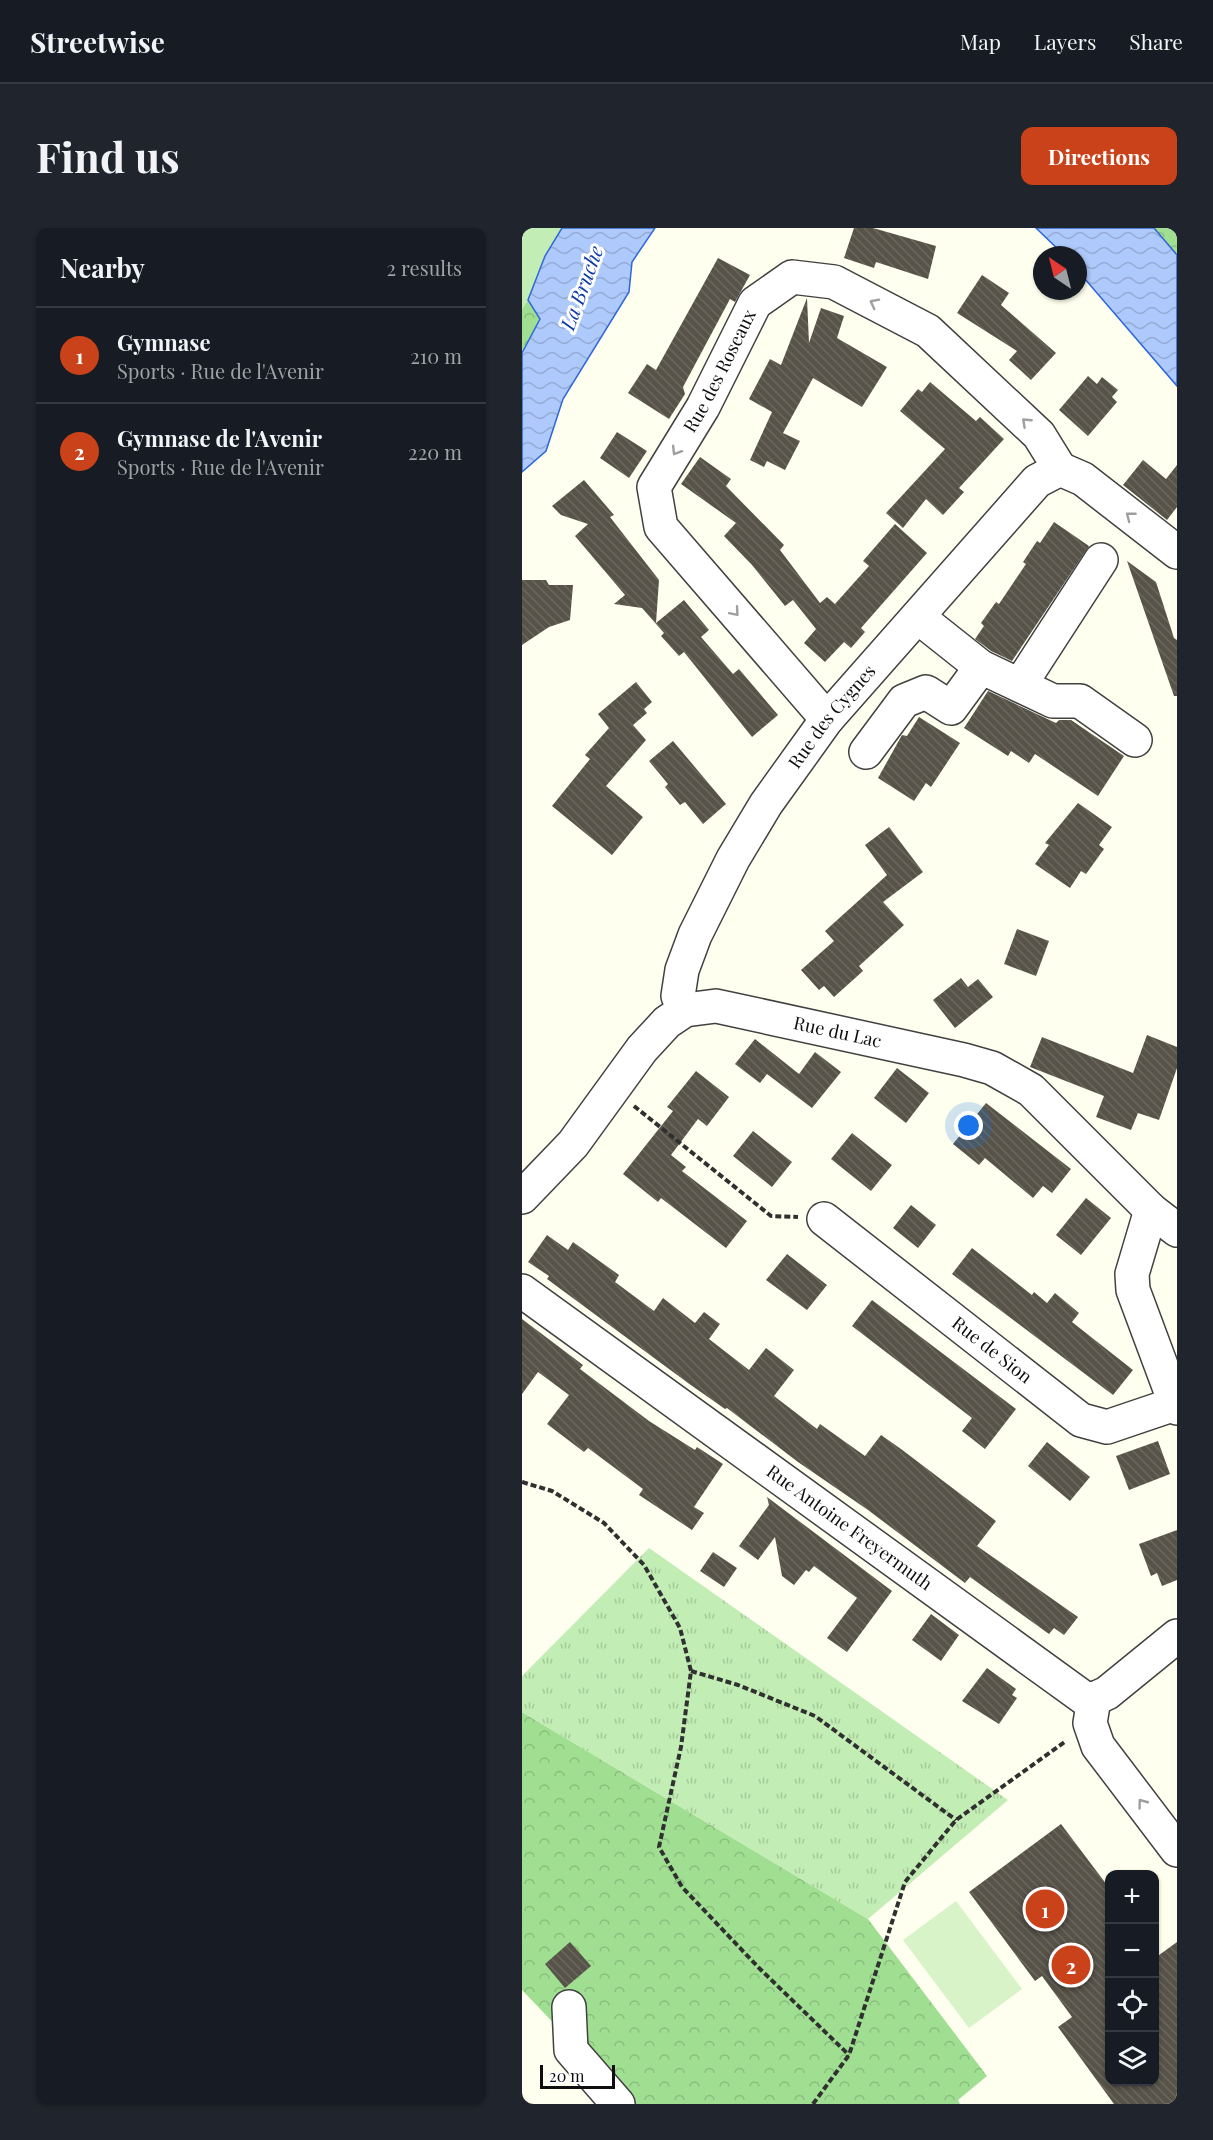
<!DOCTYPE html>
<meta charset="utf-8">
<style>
body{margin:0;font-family:"Playfair Display",serif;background:#20242c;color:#f1f3f6}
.controls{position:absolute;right:18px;bottom:18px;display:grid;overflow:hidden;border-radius:12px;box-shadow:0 2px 4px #0004}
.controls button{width:54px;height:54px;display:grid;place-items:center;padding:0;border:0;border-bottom:2px solid #363941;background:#171b24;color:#f1f3f6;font:30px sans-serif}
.compass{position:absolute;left:511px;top:18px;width:54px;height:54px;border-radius:50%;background:#171b24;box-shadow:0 2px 4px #0004;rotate:325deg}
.scale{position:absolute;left:18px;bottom:15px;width:75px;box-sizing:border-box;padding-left:6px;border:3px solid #0e0e0e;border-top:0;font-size:16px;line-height:21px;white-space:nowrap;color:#0e0e0e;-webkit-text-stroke:4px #fff;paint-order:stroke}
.you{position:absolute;left:447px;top:898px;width:21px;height:21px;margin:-15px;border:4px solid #fff;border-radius:50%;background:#1a73e8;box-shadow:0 0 0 9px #1a73e833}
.badge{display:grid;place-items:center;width:39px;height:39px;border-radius:50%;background:#c9421a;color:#fff;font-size:20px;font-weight:700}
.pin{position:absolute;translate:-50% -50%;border:3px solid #fff;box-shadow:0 2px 6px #0006}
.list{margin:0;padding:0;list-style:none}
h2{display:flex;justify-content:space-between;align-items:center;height:78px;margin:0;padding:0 24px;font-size:26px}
h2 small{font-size:20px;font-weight:400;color:#9ea1a6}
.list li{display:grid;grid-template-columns:39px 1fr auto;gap:18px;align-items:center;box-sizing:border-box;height:96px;padding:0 24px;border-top:2px solid #363941}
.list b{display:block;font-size:22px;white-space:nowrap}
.list p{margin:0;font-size:20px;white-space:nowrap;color:#9ea1a6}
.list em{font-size:20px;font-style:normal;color:#9ea1a6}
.icon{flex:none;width:33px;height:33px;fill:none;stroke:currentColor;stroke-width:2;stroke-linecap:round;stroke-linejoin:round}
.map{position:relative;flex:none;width:655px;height:1876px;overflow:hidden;border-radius:12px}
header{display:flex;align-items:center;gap:36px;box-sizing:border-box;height:84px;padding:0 30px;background:#171b24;border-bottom:2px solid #363941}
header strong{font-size:28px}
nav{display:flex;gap:33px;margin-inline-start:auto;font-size:21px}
.intro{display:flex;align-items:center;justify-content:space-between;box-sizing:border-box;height:144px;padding:0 36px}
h1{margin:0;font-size:42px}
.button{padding:15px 27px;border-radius:12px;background:#c9421a;color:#fff;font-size:21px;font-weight:700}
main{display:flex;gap:36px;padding:0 36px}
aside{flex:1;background:#171b24;border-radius:12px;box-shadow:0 2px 4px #0004}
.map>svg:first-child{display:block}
.grass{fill:#c2edb4}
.forest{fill:url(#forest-crowns)}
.park{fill:url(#park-tufts)}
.pitch{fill:#d8f3c7}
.water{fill:url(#water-waves);stroke:#2f67d8;stroke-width:1.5}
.building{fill:url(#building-back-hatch)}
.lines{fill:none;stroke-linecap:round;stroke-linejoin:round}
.minor-casing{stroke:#414141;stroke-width:36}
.path{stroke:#303030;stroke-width:4;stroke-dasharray:6 3;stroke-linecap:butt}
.minor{stroke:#fff;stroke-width:33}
.oneway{stroke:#9f9f9f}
.labels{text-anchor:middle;stroke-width:6;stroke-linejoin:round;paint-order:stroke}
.street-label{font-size:18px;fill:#0e0e0e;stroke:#fff}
.water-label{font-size:20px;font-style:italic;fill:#0c3aaa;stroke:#fff}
</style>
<header>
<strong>Streetwise</strong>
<nav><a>Map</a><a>Layers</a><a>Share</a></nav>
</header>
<div class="intro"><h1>Find us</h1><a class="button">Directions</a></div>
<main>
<aside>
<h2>Nearby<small>2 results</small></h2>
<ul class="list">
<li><span class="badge">1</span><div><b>Gymnase</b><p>Sports · Rue de l'Avenir</p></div><em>210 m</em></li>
<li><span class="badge">2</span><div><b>Gymnase de l'Avenir</b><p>Sports · Rue de l'Avenir</p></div><em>220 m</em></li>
</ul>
</aside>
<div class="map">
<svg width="655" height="1876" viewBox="0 0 655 1876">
<defs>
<pattern id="forest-crowns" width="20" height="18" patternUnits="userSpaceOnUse" patternTransform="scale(1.5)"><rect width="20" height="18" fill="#a0df92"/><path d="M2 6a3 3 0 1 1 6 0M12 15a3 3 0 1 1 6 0" fill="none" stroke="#89be7d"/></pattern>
<pattern id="park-tufts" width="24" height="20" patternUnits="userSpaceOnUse" patternTransform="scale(1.5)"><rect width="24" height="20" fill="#c2edb4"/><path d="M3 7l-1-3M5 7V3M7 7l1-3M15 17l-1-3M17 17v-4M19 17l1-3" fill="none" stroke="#a6ca9a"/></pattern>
<pattern id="water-waves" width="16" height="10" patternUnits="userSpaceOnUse" patternTransform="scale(1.5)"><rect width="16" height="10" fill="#aec9fb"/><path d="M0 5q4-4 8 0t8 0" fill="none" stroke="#94abd6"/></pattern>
<pattern id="building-back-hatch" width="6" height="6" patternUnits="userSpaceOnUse" patternTransform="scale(1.5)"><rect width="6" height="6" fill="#575349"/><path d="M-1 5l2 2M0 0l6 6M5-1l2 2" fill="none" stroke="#6a675f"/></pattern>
</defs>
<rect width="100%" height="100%" fill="#feffee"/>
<path class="grass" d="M0 0H40L23 28 6 72 0 81Z"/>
<path class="forest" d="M632 0H655V27Z
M6 72 18 91 0 125V81Z
M0 1484 346 1691 465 1848 436 1872 438 1876H109L0 1762Z"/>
<path class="park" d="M127 1320 486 1572 346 1691 0 1484V1448Z"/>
<path class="pitch" d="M434 1673 500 1761 447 1800 381 1712Z"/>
<path class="water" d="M40 0H133L110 34 107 64 41 171 24 223 0 244V125L18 91 6 72 23 28Z
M514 0H632L655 27V158L556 43V27H542Z"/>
<path class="building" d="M332 0H351L414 18 406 51 354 34 352 40 322 30Z
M196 30 228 47 213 74 208 71 161 159 163 166 147 191 106 165 125 136 134 142Z
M460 47 487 65 479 77 534 125 509 152 487 132 495 123 435 85Z
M285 70 287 115 299 80 322 88 315 110 365 139 340 179 291 150 261 205 278 213 263 242 245 233 242 239 228 232 250 184 227 171 248 131 259 137Z
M566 148 575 156 580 149 596 162 590 169 595 174 566 208 537 182Z
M408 154 454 193 458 189 482 211 437 260 442 264 421 287 404 271 381 300 364 285 423 221 378 183 396 161 400 164Z
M95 204 125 223 107 250 78 230Z
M178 229 209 251 204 258 262 317 258 322 298 375 305 369 313 376 347 338 341 333 373 296 405 325 339 400 343 404 329 420 322 414 303 434 282 415 294 401 271 372 263 378 230 337 202 308 214 295 159 256Z
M621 232 644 251 655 237V279L645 292 601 257Z
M62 252 92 287 88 289 137 352 134 395 162 372 187 402 179 409 211 446 217 441 256 487 230 509 162 424 157 428 139 408 142 405 120 380 92 376 103 367 53 308 66 296 39 287 30 278Z
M532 294 567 318 490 433 469 423 453 411 462 398 459 395 474 374 477 376 504 336 501 334 515 313 518 315Z
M605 333 634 354 652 410 655 412V468H652Z
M0 352H24L27 357H51L48 392 27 399 0 417Z
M114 454 130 474 122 481 125 485 111 497 124 512 84 558 121 589 90 627 30 578 68 531 63 527 87 500 76 486Z
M466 463 534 495 537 492H549L602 528 576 568 513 526 507 535 489 523 486 528 442 500Z
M397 489 438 515 409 559 404 555 392 573 356 550 380 507 385 508Z
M151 513 204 576 181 596 163 574 158 577 143 559 146 556 127 533Z
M556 575 590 599 577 617 582 621 564 646 559 643 548 660 513 636 527 617 523 615Z
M367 599 401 644 361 674 382 697 337 738 341 743 312 769 302 758 297 762 279 742 312 713 303 703 365 647 343 617Z
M495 701 527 713 514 748 482 736Z
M439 750 446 759 456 751 471 769 433 800 411 772Z
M625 807 655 819V840L637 892 616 885 609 902 574 889 582 868 508 839 520 809 611 845Z
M233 811 277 846 293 824 319 844 290 880 245 846 238 855 213 836Z
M375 840 407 865 384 895 352 870Z
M174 843 207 869 185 898 176 891 149 927 164 939 160 943 225 993 204 1020 139 970 136 974 101 946 151 883 145 879Z
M464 875 549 941 530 965 521 958 511 970 463 930 457 937 431 916Z
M231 903 270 934 250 959 211 928Z
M330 905 370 937 349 963 309 931Z
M564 970 589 990 559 1027 534 1007Z
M389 977 414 997 396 1020 371 1000Z
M25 1007 46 1022 51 1014 97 1047 93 1054 132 1083 141 1070 173 1095 182 1084 198 1096 187 1111 227 1142 244 1120 272 1142 252 1168 295 1201 298 1196 343 1228 359 1207 379 1221 474 1293 455 1318 556 1389 542 1407 532 1400 527 1406 448 1349 443 1355 346 1282 276 1234 205 1180 203 1181 166 1155 25 1051 27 1048 6 1034Z
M450 1020 510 1067 512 1064 525 1075 533 1065 557 1085 550 1094 611 1142 591 1167 430 1046Z
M265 1026 305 1057 285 1082 244 1052Z
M350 1072 494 1181 463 1221 440 1203 450 1190 330 1098Z
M0 1091 61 1137 58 1141 127 1193 173 1222 175 1219 201 1236 172 1279 182 1285 170 1302 117 1267 121 1261 66 1220 62 1224 25 1196 47 1167 16 1144 0 1166Z
M636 1213 648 1246 607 1262 594 1228Z
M525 1214 568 1249 548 1273 506 1238Z
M245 1269 370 1363 325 1424 305 1410 335 1370 292 1338 287 1344 284 1342 272 1357 260 1348 253 1309 236 1332 217 1318 247 1277Z
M655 1302V1352L640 1358 635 1345 629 1348 617 1316Z
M191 1324 215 1340 202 1359 178 1343Z
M409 1386 437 1407 419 1433 390 1412Z
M465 1440 494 1461 490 1467 495 1470 477 1496 440 1473Z
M539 1596 588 1661V1854H633V1730L655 1714V1876H592L536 1799 550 1789 520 1748 513 1753 447 1664Z
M48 1714 69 1738 43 1760 23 1736Z"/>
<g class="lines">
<defs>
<g id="minor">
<path d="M538 241 561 251 655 324"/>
<path d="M396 389 459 439 531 473H558L613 512"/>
<path d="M498 457 579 332"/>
<path id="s1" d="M305 491 139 299 132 259 181 179 233 75 270 49 312 54 406 103 517 207 538 241"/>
<path d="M344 524 382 473 404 464 429 480 459 439"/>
<path id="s2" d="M163 782 156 768 160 742 173 707 211 631 244 576 305 491 515 253 538 241"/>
<path id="s3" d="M0 969 51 916 120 821 145 794 163 782 194 778 442 832 470 840 509 862 629 982 655 1002"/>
<path d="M629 982 610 1046 611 1062 655 1180"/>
<path id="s4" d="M302 991 559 1192 585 1199 653 1176"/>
<path id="s5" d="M0 1063 562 1470 572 1471 585 1465 655 1408"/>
<path d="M572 1471 568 1495 576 1518 655 1622"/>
<path d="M47 1779 49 1822 96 1876"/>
</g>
</defs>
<use href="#minor" class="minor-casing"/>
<path class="path" d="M112 878 249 988 276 989
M0 1254 30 1263 82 1295 122 1337 158 1400 169 1443 159 1519 137 1619 160 1659 238 1741 327 1827
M169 1443 216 1457 293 1488 434 1592
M291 1876 327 1827 383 1654 434 1592 544 1513"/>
<use href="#minor" class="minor"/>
</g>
<defs><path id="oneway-chevron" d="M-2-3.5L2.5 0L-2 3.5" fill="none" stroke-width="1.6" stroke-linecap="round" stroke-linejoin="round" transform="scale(1.5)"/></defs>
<g class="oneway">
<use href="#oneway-chevron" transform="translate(352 75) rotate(-153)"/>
<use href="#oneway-chevron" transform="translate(504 194) rotate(-137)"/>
<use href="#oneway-chevron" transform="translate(154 223) rotate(122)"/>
<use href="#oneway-chevron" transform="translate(608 288) rotate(-142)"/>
<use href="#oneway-chevron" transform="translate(213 384) rotate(49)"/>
<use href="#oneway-chevron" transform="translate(620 1575) rotate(-127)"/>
</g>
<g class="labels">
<g class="street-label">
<text dy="6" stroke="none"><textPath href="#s1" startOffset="428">Rue des Roseaux</textPath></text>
<text dy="6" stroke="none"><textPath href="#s2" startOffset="338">Rue des Cygnes</textPath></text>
<text dy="6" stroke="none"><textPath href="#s3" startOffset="405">Rue du Lac</textPath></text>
<text dy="6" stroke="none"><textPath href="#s4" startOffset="213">Rue de Sion</textPath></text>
<text dy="6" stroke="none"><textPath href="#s5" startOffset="404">Rue Antoine Freyermuth</textPath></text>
</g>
<g class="water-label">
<text transform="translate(60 60) rotate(-70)" y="7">La Bruche</text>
</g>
</g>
</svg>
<div class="controls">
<button>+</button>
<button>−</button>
<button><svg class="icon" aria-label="locate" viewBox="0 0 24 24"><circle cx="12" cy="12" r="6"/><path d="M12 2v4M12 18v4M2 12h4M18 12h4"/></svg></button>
<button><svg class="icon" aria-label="layers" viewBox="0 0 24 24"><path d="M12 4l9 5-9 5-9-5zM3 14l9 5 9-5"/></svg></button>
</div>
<svg class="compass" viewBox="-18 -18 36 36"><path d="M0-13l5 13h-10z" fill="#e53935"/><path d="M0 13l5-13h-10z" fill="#9ea1a6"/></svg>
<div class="scale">20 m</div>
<div class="you"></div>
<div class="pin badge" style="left:523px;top:1681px">1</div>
<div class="pin badge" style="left:549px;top:1737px">2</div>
</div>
</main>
